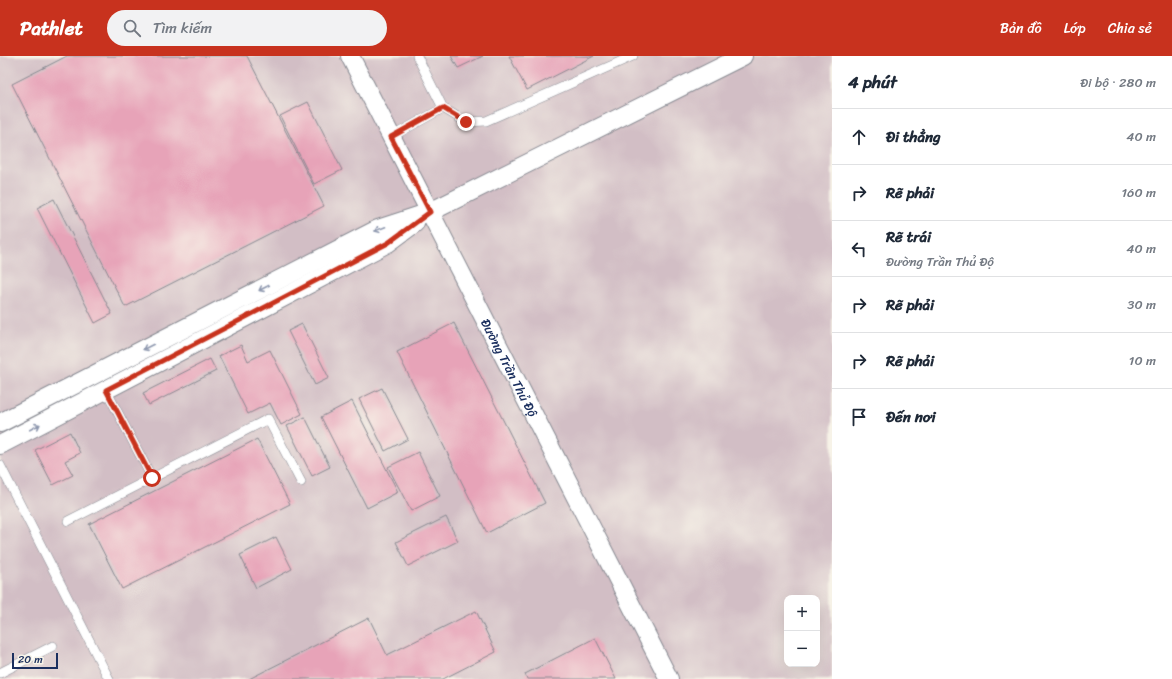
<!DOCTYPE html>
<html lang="vi">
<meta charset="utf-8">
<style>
body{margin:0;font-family:Sriracha,sans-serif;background:#f2f2f3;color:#1f2937}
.controls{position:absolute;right:12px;bottom:12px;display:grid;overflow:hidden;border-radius:8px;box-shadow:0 4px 16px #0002}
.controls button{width:36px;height:36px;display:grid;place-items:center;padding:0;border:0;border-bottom:1px solid #e0e1e3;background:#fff;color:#1f2937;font:20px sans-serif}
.scale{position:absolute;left:12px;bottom:10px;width:46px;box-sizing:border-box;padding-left:4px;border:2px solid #1b2f5e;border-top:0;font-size:11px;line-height:14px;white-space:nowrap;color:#1b2f5e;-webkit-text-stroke:3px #f7f3e8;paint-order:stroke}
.stop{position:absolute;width:12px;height:12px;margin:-9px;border:3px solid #c8321e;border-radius:50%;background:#fff}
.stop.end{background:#c8321e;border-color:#fff;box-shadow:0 1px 4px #0008}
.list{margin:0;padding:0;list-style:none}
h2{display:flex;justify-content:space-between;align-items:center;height:52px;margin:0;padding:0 16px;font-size:17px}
h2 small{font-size:13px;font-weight:400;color:#747a83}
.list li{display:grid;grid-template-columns:26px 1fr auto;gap:12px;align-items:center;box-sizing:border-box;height:56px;padding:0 16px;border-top:1px solid #e0e1e3}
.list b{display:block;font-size:15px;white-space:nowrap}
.list p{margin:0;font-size:13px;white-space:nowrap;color:#747a83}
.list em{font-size:13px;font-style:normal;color:#747a83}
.icon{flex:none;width:22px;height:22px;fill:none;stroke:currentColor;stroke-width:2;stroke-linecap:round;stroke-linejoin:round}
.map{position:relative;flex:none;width:832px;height:623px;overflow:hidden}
header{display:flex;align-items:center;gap:24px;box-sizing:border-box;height:56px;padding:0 20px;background:#c8321e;color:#fff}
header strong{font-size:19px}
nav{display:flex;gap:22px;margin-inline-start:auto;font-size:14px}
.search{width:280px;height:36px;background:#f2f2f3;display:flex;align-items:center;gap:10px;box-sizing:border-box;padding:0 14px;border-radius:22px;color:#747a83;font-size:15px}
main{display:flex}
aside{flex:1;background:#fff}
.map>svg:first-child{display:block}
.industrial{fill:#d2bec5;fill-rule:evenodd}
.building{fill:#e7a3b8}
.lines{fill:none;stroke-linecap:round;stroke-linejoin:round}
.service-casing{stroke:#868890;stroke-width:10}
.minor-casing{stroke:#868890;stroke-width:20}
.service{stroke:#fff;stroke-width:9}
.minor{stroke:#fff;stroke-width:18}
.oneway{stroke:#8d97ae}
.route{stroke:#c8321e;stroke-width:5}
.labels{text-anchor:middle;stroke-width:3;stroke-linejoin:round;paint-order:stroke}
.street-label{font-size:13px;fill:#1b2f5e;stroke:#f7f3e8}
</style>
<header>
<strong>Pathlet</strong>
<div class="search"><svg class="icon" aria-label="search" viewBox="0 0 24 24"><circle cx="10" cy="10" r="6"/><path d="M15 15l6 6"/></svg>Tìm kiếm</div>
<nav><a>Bản đồ</a><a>Lớp</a><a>Chia sẻ</a></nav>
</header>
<main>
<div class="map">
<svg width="832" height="623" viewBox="0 0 832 623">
<rect width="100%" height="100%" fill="#f7f3e8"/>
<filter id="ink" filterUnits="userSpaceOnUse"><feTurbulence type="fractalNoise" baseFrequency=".025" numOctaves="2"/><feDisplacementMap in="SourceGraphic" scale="8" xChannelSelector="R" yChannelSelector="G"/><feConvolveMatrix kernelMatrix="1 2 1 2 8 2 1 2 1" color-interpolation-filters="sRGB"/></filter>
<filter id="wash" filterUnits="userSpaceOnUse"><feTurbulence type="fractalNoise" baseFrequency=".012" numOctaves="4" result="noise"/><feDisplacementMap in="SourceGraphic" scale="16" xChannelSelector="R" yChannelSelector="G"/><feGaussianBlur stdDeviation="0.9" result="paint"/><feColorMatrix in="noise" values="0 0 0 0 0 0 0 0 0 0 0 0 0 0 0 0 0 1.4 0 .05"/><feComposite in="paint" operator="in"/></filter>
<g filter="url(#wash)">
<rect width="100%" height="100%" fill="#f0e1c3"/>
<path class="industrial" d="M0 0H832V623H0ZM787 542H817V608H787Z"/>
<g id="blocks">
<path class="building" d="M67 0H247L324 150 125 251 12 28Z
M451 0H483L458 12Z
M509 0H594L527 34Z
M308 46 342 114 314 128 280 60Z
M54 143 112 258 95 267 37 152Z
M454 267 545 447 487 477 397 296Z
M302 268 329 322 315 329 288 275Z
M241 289 248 305 270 294 302 358 281 369 270 347 248 358 219 300Z
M210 303 216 315 149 349 143 337Z
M382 332 408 383 385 395 359 343Z
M352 345 398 436 367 452 321 361Z
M305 361 330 411 312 420 287 370Z
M70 376 80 397 65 405 73 419 53 429 35 394Z
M257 383 290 448 122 533 89 468Z
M418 396 440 440 411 455 388 411Z
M446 461 458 485 408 510 396 486Z
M276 481 292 513 256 532 240 499Z
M476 555 496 596 443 623H249L369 562 387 599Z
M595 582 616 623H527L525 618Z"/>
</g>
</g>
<g filter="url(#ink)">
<use href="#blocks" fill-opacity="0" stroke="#868890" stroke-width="1"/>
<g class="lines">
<defs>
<path id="service" d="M417 0 443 52 466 66 486 65 633 0
M391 81 443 52
M106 334 152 422
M0 409 109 623
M68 465 268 363 301 426
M0 617 53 590"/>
<g id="minor">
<path id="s1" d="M350 0 669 623"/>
<path d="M0 367 378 173 430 156 743 0"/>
<path d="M0 389 388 187 415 167"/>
</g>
</defs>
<use href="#service" class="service-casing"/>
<use href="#minor" class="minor-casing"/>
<use href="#service" class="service"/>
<use href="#minor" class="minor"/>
</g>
<defs><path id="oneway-shaft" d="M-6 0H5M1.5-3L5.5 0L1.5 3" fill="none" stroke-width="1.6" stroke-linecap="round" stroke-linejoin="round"/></defs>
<g class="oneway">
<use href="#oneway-shaft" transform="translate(380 173) rotate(158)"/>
<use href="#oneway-shaft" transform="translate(264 232) rotate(153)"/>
<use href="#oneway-shaft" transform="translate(148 291) rotate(153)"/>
<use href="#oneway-shaft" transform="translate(35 371) rotate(-28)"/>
</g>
</g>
<g class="lines" filter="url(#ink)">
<path class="route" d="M152 422 106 334 388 187 430 156 391 81 443 52 466 66"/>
</g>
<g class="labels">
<g class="street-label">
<text dy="5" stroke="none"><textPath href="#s1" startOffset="350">Đường Trần Thủ Độ</textPath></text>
</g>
</g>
</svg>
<div class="controls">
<button>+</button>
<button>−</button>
</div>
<div class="scale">20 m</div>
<div class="stop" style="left:152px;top:422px"></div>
<div class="stop end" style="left:466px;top:66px"></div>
</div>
<aside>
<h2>4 phút<small>Đi bộ · 280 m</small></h2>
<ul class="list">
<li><svg class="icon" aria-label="ahead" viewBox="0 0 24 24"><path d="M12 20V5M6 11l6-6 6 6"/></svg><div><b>Đi thẳng</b></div><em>40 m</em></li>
<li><svg class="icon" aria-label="right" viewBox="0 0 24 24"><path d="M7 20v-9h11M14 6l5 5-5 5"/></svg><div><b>Rẽ phải</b></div><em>160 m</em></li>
<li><svg class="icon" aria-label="left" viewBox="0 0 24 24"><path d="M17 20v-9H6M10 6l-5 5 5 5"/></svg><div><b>Rẽ trái</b><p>Đường Trần Thủ Độ</p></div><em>40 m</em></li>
<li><svg class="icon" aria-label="right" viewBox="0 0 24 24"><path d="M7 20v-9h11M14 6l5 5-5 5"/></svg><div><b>Rẽ phải</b></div><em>30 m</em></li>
<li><svg class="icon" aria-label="right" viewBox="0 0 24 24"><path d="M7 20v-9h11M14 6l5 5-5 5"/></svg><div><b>Rẽ phải</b></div><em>10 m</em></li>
<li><svg class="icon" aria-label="arrive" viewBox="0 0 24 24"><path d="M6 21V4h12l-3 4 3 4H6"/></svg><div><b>Đến nơi</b></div></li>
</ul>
</aside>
</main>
